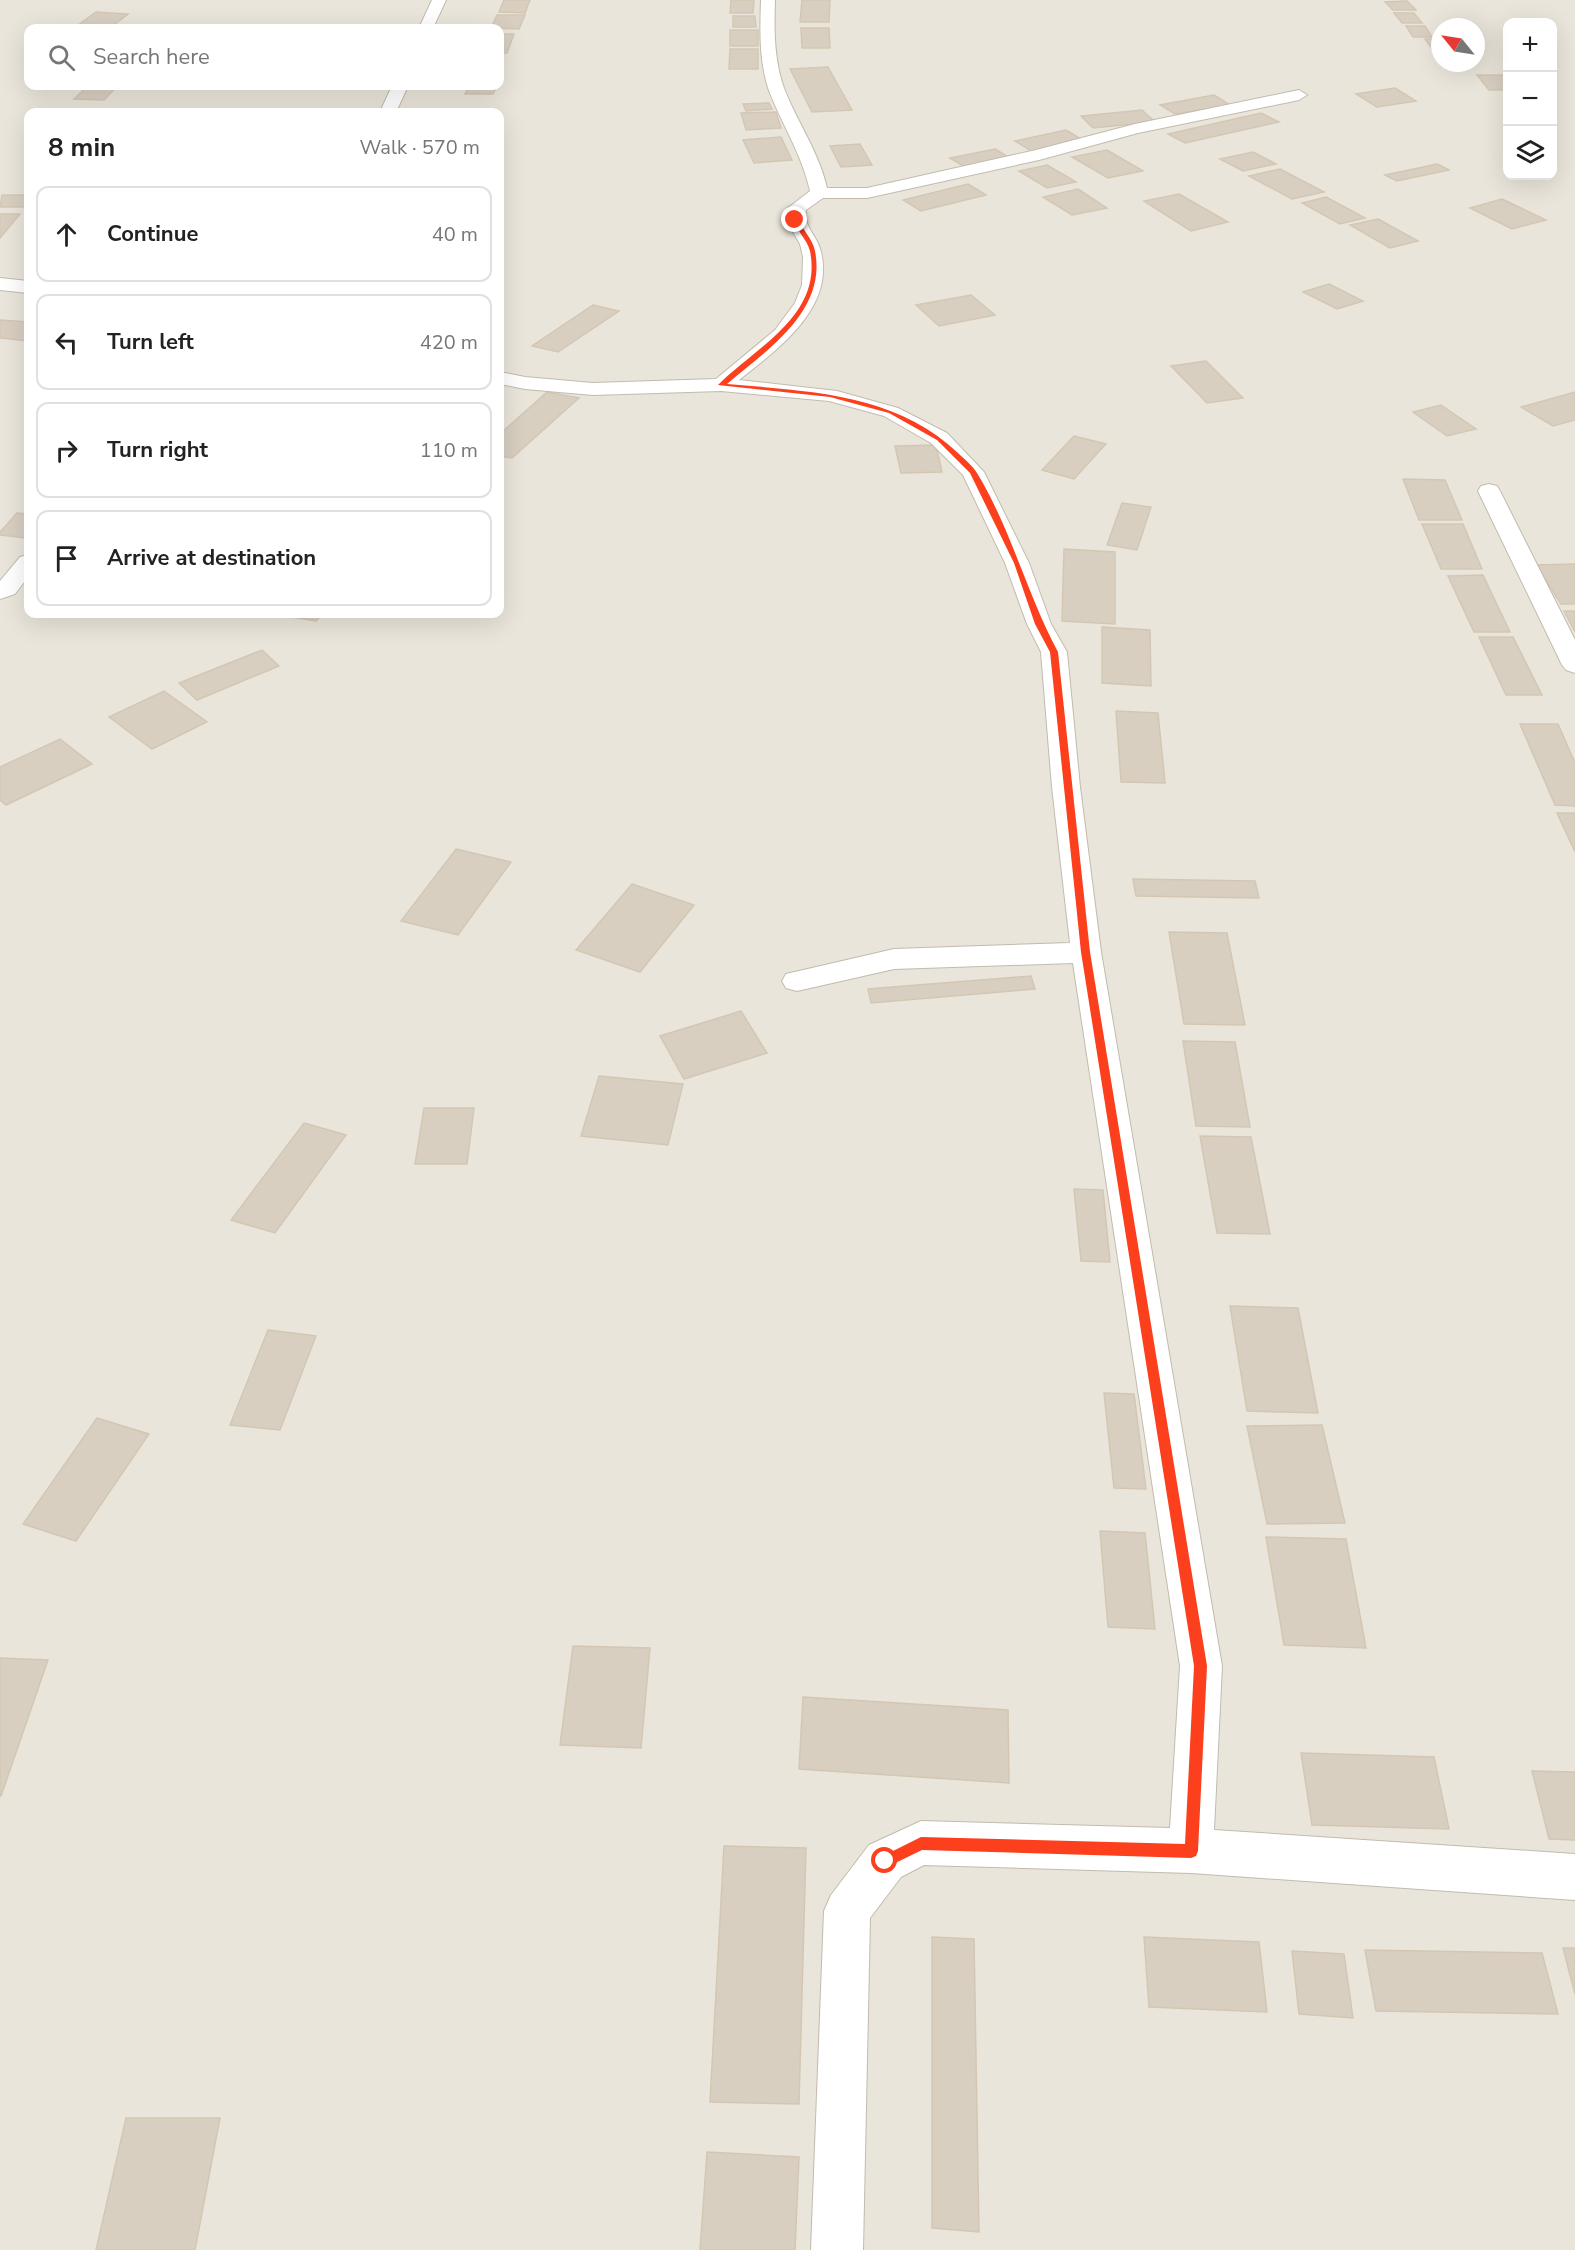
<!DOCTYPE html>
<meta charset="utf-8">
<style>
body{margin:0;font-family:"Nunito Sans",sans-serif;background:#f6f6f6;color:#222}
.controls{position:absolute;right:18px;top:18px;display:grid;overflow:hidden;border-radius:12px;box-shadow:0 6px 24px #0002}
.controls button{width:54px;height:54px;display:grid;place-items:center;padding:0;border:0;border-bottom:2px solid #e0e0e0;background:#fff;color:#222;font:30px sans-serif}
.compass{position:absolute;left:1431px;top:18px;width:54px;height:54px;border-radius:50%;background:#fff;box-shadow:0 6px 24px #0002;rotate:300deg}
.stop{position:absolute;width:18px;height:18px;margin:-14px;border:4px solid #fc3f1d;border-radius:50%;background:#fff}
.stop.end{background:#fc3f1d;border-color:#fff;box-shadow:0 2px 6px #0008}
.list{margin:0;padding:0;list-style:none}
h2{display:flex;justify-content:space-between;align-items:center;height:78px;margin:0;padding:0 24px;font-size:26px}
h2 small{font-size:20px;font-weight:400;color:#767676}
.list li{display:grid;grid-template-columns:39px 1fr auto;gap:18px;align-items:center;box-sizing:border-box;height:96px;margin:0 12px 12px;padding:0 12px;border:2px solid #e0e0e0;border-radius:12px}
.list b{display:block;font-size:22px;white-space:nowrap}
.list em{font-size:20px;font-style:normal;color:#767676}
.icon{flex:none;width:33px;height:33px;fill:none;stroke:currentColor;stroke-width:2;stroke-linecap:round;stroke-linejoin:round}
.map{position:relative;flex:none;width:1575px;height:2250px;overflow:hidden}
.search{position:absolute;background:#fff;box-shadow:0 6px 24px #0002;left:24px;top:24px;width:480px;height:66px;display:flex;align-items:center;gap:15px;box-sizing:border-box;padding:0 21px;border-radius:12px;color:#767676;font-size:22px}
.panel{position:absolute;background:#fff;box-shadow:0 6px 24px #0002;left:24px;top:108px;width:480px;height:510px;border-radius:12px}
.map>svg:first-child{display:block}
.residential{fill:#eae5da;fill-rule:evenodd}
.building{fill:#d8cfc1;stroke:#d3c7b4;stroke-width:1.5}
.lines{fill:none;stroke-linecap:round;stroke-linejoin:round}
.minor-casing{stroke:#c2bbae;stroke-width:2}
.minor{fill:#fff;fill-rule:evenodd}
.route{fill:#fc3f1d}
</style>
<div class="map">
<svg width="1575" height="2250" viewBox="0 0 1575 2250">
<rect width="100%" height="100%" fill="#f6f3ec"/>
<path class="residential" d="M0 0H1575V2250H0ZM1508 22H1552V176H1508ZM1440 27H1476V63H1440ZM28 28H500V86H28ZM28 112H500V614H28Z"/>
<path class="building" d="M504 0H530L525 13 499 12Z
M731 0H754L753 13H730Z
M802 0H830L829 22H800Z
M1407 1 1416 10H1393L1385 2Z
M96 12 128 14 110 28H74Z
M1394 13H1414L1422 23H1402Z
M497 15H525L519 29 491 28Z
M733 16H755L756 27H733Z
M1406 26H1425L1432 37H1413Z
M801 28H829L830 48H802Z
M730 30H758V46H730Z
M500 34H514L507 53H500Z
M1425 39H1440V60Z
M730 49H758V69H729Z
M828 67 852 110 812 112 790 69Z
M1477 75H1506L1508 90H1489Z
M88 86H117L104 100 74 99Z
M469 86H497L493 94H465Z
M1395 88 1416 101 1377 107 1356 94Z
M1214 95 1230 105 1175 114 1160 105Z
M769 103 772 109 746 111 743 104Z
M1142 110 1155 122 1093 128 1081 116Z
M776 112 781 128 746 130 741 113Z
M1261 113 1279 122 1185 143 1168 134Z
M1066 130 1084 141 1033 152 1015 141Z
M781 137 792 160 754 163 743 140Z
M860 144 872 165 841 167 830 146Z
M995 149 1010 158 965 167 950 158Z
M1107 150 1143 171 1108 178 1072 157Z
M1253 152 1276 164 1243 171 1220 159Z
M1437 164 1449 170 1397 181 1385 175Z
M1047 165 1076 182 1047 188 1019 171Z
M1280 169 1324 192 1292 199 1249 176Z
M968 184 986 195 921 211 903 200Z
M1078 189 1107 208 1072 215 1043 197Z
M1179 194 1228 222 1191 231 1144 201Z
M2 195H28V207H0Z
M1326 197 1365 218 1340 224 1302 203Z
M1502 199 1546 220 1512 229 1470 208Z
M0 214H20L0 238Z
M1378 219 1418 241 1390 248 1350 225Z
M1329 284 1363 301 1337 309 1303 292Z
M971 295 995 315 939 326 916 305Z
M593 305 619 311 558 352 532 346Z
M0 320 28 322V341L0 338Z
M1206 361 1243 398 1207 403 1171 366Z
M547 392 579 398 512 458 500 456V434Z
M1575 392V420L1553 426 1521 407Z
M1441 405 1476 429 1447 436 1413 412Z
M1074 436 1106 444 1074 479 1042 470Z
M936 445 942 472 901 473 895 446Z
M1403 479 1445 480 1462 520H1419Z
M1122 503 1151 507 1137 550 1107 545Z
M17 513 28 514V535L26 538 0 535V532Z
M1422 524H1463L1482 569H1441Z
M1064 549 1115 552V624L1062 621Z
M1575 564V604H1561L1536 565Z
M1483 575 1510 632H1474L1448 576Z
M1564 611H1575V632Z
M273 614H323L316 621Z
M1102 627 1150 630 1151 686 1102 683Z
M1479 637H1513L1542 695H1506Z
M262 650 279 666 197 700 179 683Z
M164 691 207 722 152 749 109 717Z
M1116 711 1158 713 1165 783 1121 782Z
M1520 724H1558L1575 763V806L1555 805Z
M60 739 92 764 6 805 0 800V767Z
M1557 813H1575V852Z
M456 849 511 862 458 935 401 921Z
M1133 879 1255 881 1259 898 1136 896Z
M632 884 694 905 640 972 576 950Z
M1169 932 1227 933 1245 1025 1184 1024Z
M1031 976 1035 989 871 1003 868 989Z
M741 1011 767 1053 684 1079 660 1036Z
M1183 1041 1235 1042 1250 1127 1196 1126Z
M599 1076 683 1084 668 1145 581 1136Z
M424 1108H474L467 1164H415Z
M304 1123 346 1135 275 1233 231 1220Z
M1200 1136 1251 1137 1270 1234 1217 1233Z
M1074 1189 1103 1190 1110 1262 1081 1261Z
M1230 1306 1298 1308 1318 1413 1247 1411Z
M268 1330 316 1336 280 1430 230 1425Z
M1104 1393 1134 1394 1146 1489 1114 1488Z
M97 1418 149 1434 76 1541 23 1524Z
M1322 1425 1345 1523 1267 1524 1247 1426Z
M1100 1531 1145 1533 1155 1629 1108 1627Z
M1266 1537 1346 1539 1366 1648 1284 1645Z
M573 1646 650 1648 641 1748 560 1745Z
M0 1658 48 1660 1 1796H0Z
M803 1697 1008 1710 1009 1783 799 1769Z
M1301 1753 1434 1757 1449 1829 1312 1825Z
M1532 1771 1575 1772V1840L1549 1839Z
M724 1846 806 1848 799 2104 710 2102Z
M932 1937 974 1939 979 2232 932 2228Z
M1144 1937 1259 1942 1267 2012 1149 2007Z
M1563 1948H1575V1994Z
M1365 1950 1542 1953 1558 2014 1376 2011Z
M1292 1951 1344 1954 1353 2018 1299 2014Z
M126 2118H220L195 2250H96Z
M707 2152 799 2157 795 2250H700Z"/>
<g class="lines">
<defs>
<path id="minor" d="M432 0H446L433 28H419Z
M761 0H775C774 30 774 60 784 88 797 122 819 152 827 188H867L1036 150 1135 124 1299 90 1307 95 1299 100 1138 133 1039 160 867 198H823L806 210C803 227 818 236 821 252 835 308 777 350 739 380L837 391 898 408 947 433 984 472 1029 563 1051 624 1067 652 1080 787 1101 952 1222 1666 1214 1830 1575 1854V1900L1191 1873 924 1865 901 1877 870 1918 863 2250H811L824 1911 831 1895 869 1845 921 1821 1170 1828 1180 1666 1073 963 894 969 797 991 786 988 782 981 786 974 894 949 1070 943 1052 787 1041 652 1027 624 1005 563 963 475 931 443 884 416 829 401 721 391 593 395 525 389 500 384V372L525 377 593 383 716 379 775 330 795 303 802 285 803 257 800 244 786 220 788 208 810 191C802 154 781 123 768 88 759 59 760 29 761 0Z
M392 86H408L396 112H380Z
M0 278 28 281V293L0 290Z
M1489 484 1497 486 1500 491 1575 640V673L1566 670 1562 665 1478 491 1481 486Z
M28 555V577L15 594 0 599V581L20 557Z"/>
</defs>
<use href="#minor" class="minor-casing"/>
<use href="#minor" class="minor"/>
</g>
<path class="route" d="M793 218H797C802 228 813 240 815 251 827 311 767 350 727 384 807 391 896 393 958 453 964 459 972 465 977 473 1011 529 1027 594 1058 652L1090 952 1207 1666 1198 1851 1196 1856 1191 1858 922 1850 885 1868 881 1866 879 1861 881 1857 921 1837 1185 1844 1194 1666 1081 952 1050 652 1035 624 1014 563 970 473 937 440 889 413 830 397 718 385C756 347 823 315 810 251 807 239 795 229 793 218Z"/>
</svg>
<div class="controls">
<button>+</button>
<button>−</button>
<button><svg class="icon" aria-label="layers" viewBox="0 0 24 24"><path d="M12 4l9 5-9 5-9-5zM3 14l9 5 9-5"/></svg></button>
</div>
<svg class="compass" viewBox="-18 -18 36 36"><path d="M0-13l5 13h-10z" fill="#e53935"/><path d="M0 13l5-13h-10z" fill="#767676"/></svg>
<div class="stop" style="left:885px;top:1861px"></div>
<div class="stop end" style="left:795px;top:220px"></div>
<div class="search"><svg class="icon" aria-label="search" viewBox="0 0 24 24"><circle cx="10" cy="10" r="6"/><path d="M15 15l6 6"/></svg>Search here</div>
<section class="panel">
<h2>8 min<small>Walk · 570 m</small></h2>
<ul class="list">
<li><svg class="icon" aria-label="ahead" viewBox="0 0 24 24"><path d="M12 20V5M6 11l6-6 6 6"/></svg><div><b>Continue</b></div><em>40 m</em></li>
<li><svg class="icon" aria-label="left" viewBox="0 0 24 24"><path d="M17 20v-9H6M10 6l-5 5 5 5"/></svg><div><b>Turn left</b></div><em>420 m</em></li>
<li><svg class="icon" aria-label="right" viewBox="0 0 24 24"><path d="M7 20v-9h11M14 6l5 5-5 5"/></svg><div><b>Turn right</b></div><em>110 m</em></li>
<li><svg class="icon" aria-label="arrive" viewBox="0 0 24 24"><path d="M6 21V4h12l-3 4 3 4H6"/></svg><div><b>Arrive at destination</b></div></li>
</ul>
</section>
</div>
